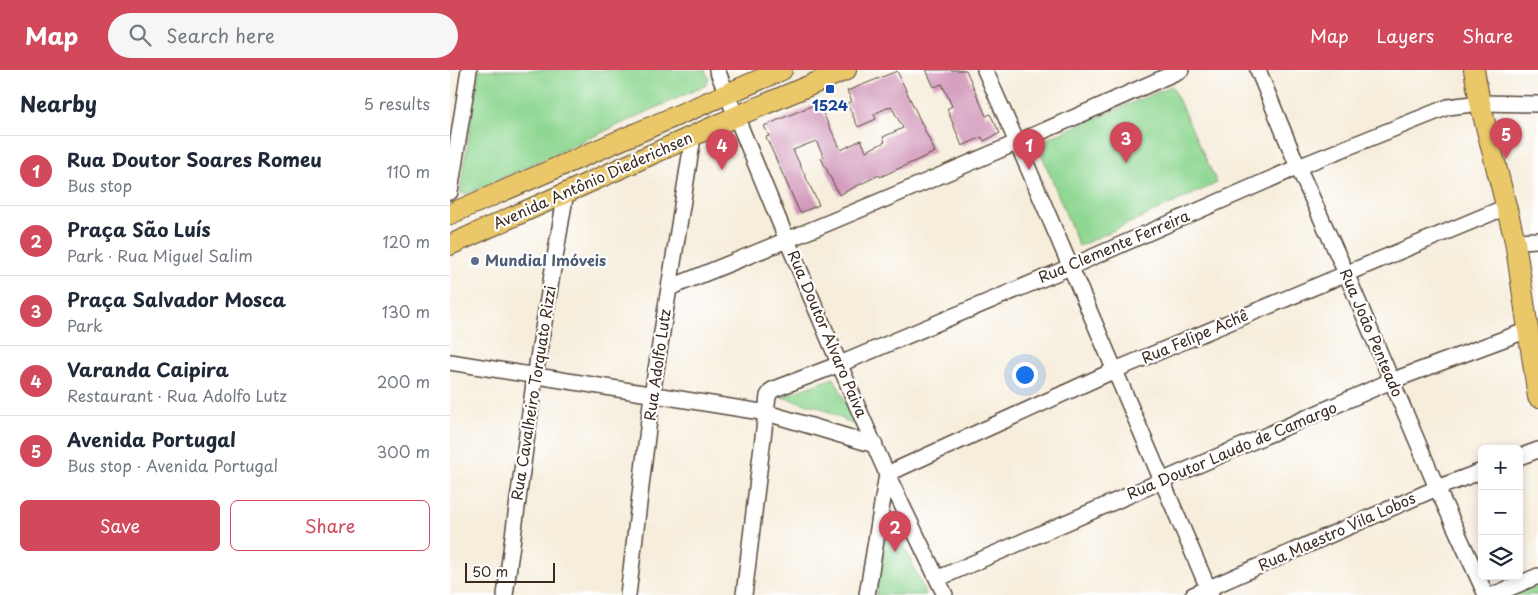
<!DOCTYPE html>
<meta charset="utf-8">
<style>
body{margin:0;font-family:"Playpen Sans",sans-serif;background:#f6f6f7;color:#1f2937}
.controls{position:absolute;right:15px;bottom:15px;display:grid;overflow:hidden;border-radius:8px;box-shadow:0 2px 8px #0003}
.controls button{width:45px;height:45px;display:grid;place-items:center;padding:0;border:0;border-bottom:1px solid #e0e1e3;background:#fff;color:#1f2937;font:25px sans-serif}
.scale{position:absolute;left:15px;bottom:12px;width:90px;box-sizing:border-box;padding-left:5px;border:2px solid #3b2a1e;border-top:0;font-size:14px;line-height:18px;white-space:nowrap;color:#3b2a1e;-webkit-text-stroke:4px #fff;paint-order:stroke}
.you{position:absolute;left:574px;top:304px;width:18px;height:18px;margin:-12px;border:4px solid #fff;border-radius:50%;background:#1a73e8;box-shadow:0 0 0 8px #1a73e833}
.badge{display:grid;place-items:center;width:32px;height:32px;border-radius:50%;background:#d1495b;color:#fff;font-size:16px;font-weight:700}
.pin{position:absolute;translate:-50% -41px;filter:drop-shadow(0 1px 2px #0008)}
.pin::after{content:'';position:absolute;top:26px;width:18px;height:15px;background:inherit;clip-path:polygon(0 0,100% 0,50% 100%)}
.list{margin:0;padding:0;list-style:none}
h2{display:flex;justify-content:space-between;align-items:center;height:65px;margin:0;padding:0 20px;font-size:21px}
h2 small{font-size:16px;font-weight:400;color:#747a83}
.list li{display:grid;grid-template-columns:32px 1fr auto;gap:15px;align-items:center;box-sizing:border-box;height:70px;padding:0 20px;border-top:1px solid #e0e1e3}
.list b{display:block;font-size:19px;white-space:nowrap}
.list p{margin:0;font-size:16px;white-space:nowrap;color:#747a83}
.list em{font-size:16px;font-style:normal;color:#747a83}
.actions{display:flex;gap:10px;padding:15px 20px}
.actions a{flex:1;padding:11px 0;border:1px solid #d1495b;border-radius:8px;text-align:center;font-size:18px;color:#d1495b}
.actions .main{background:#d1495b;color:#fff}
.icon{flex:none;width:28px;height:28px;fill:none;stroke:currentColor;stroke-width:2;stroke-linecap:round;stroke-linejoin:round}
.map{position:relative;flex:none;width:1088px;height:525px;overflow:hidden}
header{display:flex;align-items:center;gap:30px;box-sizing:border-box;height:70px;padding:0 25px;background:#d1495b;color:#fff}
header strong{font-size:24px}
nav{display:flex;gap:28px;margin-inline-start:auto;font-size:18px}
.search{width:350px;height:45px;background:#f6f6f7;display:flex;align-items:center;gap:12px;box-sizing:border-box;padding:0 18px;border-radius:28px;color:#747a83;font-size:19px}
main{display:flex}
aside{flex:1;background:#fff}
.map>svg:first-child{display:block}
.green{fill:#8fd792;stroke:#658058}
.building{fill:#d095b8}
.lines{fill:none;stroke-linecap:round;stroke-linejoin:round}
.minor-casing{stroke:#57473a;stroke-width:18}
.major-casing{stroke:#57473a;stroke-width:22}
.minor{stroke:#fff;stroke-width:15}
.major{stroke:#eac769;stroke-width:20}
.transit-dot{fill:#1a4fb4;stroke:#fff;stroke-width:2}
.service-dot{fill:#5c6f8a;stroke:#fff;stroke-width:2}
.labels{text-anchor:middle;stroke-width:4.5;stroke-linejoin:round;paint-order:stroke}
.transit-label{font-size:15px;font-weight:bold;fill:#164399;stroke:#fff}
.street-label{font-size:15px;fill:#3b2a1e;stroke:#fff}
.service-label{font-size:15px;font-weight:bold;fill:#4e5e75;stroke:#fff;text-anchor:start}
</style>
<header>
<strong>Map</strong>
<div class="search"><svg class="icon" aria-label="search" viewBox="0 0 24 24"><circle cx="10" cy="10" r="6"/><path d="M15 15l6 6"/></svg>Search here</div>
<nav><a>Map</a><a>Layers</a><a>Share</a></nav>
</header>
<main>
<aside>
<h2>Nearby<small>5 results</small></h2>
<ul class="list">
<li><span class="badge">1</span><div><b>Rua Doutor Soares Romeu</b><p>Bus stop</p></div><em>110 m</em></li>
<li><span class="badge">2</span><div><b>Praça São Luís</b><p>Park · Rua Miguel Salim</p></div><em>120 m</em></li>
<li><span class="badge">3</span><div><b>Praça Salvador Mosca</b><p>Park</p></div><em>130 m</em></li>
<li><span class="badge">4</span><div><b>Varanda Caipira</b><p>Restaurant · Rua Adolfo Lutz</p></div><em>200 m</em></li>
<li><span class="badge">5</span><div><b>Avenida Portugal</b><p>Bus stop · Avenida Portugal</p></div><em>300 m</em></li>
</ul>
<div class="actions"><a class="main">Save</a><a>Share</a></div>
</aside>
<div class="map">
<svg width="1088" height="525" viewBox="0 0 1088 525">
<rect width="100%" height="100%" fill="#fff"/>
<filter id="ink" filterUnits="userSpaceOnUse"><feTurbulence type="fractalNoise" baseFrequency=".02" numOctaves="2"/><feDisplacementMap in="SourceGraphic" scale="10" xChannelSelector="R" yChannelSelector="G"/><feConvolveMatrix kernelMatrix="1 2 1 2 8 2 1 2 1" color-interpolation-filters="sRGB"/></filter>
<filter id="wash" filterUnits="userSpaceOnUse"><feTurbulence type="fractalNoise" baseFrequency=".0096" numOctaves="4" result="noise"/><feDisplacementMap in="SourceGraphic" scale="20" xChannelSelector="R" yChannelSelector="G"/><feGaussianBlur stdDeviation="1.12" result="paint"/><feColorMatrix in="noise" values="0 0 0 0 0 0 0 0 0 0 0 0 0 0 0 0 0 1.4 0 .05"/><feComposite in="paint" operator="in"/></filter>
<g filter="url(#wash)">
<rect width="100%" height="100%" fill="#f6eddb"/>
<path class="green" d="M29 0H255L259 9 256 15 17 124 11 123V115Z
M722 16 767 113 629 176 587 73Z
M384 308 408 357 369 337 331 327Z
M438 439 476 525H426Z
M1088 513V525H1060Z"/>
<g id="blocks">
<path class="building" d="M476 0H516L536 46 540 44 550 63 534 71 532 67 512 76 497 39 502 36 492 14 484 17Z
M447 1 485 82 430 107 429 105 389 125 371 88 374 87 366 71 343 80 369 135 350 143 316 67 319 66 314 56 368 33 391 80 411 70 416 81 435 72 433 67 453 58 441 36 424 44 426 49 408 57 397 33 402 31 397 21Z"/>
</g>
</g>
<g filter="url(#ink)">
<use href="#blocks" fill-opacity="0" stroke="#57473a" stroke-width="1"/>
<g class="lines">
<defs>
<path id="minor" d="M267 0 337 170 408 338 437 404 495 525
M535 0 579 100 761 525
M808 0 848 97 896 203 987 418 1036 525
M0 122 19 0
M1065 171 1088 170
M219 218C391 149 562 76 731 0
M0 292 317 343 425 375
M1069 387 1088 380
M437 404 665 300 1056 137
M489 508 941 311 1078 260
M55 525 85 306 116 122
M178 525 202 325 243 67
M294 525 318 326 322 320 390 294 620 197 848 97 998 37 1030 33 1088 34
M417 525 437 404
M743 525 987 418 1032 401
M1043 525 1088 506"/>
<path id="major" d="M1024 0 1030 33 1065 171 1088 327
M0 144 332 0
M0 175 287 46 396 0"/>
</defs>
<use href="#minor" class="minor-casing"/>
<use href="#major" class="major-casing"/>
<use href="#minor" class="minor"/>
<use href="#major" class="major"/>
</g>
</g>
<rect class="transit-dot" x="375" y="14" width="10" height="10" rx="2.5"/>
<circle class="service-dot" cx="25" cy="191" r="5"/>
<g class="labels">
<g class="transit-label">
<text x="380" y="41">1524</text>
</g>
<g class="street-label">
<text transform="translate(143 111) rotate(-24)" y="5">Avenida Antônio Diederichsen</text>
<text transform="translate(664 177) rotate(-23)" y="5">Rua Clemente Ferreira</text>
<text transform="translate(921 263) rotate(67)" y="5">Rua João Penteado</text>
<text transform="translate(377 264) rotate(67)" y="5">Rua Doutor Alvaro Paiva</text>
<text transform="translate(745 267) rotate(-23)" y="5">Rua Felipe Achê</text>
<text transform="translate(208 295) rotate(-82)" y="5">Rua Adolfo Lutz</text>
<text transform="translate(84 323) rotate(-81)" y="5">Rua Cavalheiro Torquato Rizzi</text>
<text transform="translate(782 381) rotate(-23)" y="5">Rua Doutor Laudo de Camargo</text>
<text transform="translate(887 462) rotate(-24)" y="5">Rua Maestro Vila Lobos</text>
</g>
<g class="service-label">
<text x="35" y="196">Mundial Imóveis</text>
</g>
</g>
</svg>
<div class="controls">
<button>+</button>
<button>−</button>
<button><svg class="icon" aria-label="layers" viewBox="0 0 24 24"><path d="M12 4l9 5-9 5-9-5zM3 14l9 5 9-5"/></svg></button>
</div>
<div class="scale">50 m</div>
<div class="you"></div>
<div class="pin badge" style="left:579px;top:100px">1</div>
<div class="pin badge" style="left:445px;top:482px">2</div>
<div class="pin badge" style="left:676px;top:93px">3</div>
<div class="pin badge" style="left:272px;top:100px">4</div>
<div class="pin badge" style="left:1056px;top:89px">5</div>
</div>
</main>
